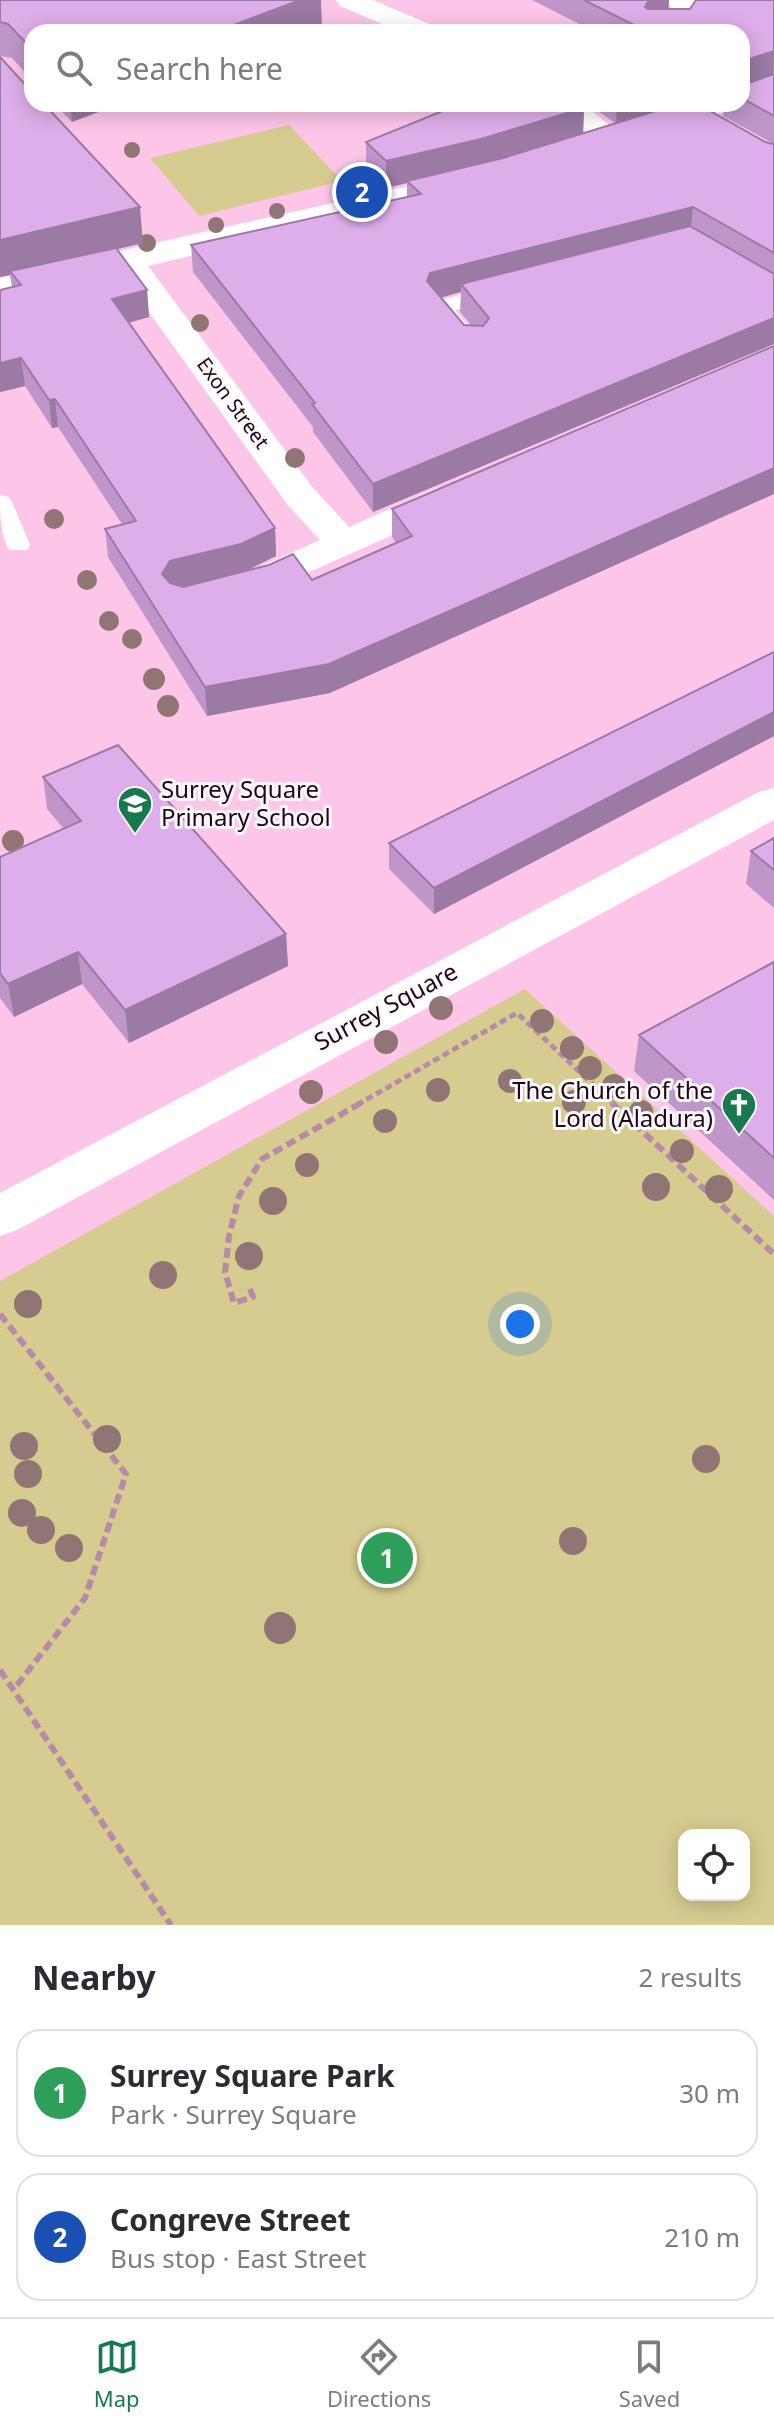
<!DOCTYPE html>
<meta charset="utf-8">
<style>
body{margin:0;font-family:"Noto Sans",sans-serif;background:#f7f7f7;color:#2b2b33}
.controls{position:absolute;right:24px;bottom:24px;display:grid;overflow:hidden;border-radius:16px;box-shadow:0 4px 20px #0003}
.controls button{width:72px;height:72px;display:grid;place-items:center;padding:0;border:0;border-bottom:2px solid #e1e1e2;background:#fff;color:#2b2b33;font:40px sans-serif}
.you{position:absolute;left:520px;top:1324px;width:28px;height:28px;margin:-20px;border:6px solid #fff;border-radius:50%;background:#1a73e8;box-shadow:0 0 0 12px #1a73e833}
.badge{display:grid;place-items:center;width:52px;height:52px;border-radius:50%;background:#187950;color:#fff;font-size:26px;font-weight:700}
.pin{position:absolute;translate:-50% -50%;border:4px solid #fff;box-shadow:0 2px 8px #0006}
.list{margin:0;padding:0;list-style:none}
h2{display:flex;justify-content:space-between;align-items:center;height:104px;margin:0;padding:0 32px;font-size:34px}
h2 small{font-size:26px;font-weight:400;color:#7c7c81}
.list li{display:grid;grid-template-columns:52px 1fr auto;gap:24px;align-items:center;box-sizing:border-box;height:128px;margin:0 16px 16px;padding:0 16px;border:2px solid #e1e1e2;border-radius:24px}
.list b{display:block;font-size:30px;white-space:nowrap}
.list p{margin:0;font-size:26px;white-space:nowrap;color:#7c7c81}
.list em{font-size:26px;font-style:normal;color:#7c7c81}
.icon{flex:none;width:44px;height:44px;fill:none;stroke:currentColor;stroke-width:2;stroke-linecap:round;stroke-linejoin:round}
.map{position:relative;flex:none;width:774px;height:1925px;overflow:hidden}
.search{position:absolute;background:#fff;box-shadow:0 4px 20px #0003;left:24px;right:24px;top:24px;height:88px;display:flex;align-items:center;gap:20px;box-sizing:border-box;padding:0 28px;border-radius:24px;color:#7c7c81;font-size:30px}
.sheet{height:392px;background:#fff}
nav{display:flex;justify-content:space-around;align-items:center;box-sizing:border-box;height:112px;border-top:2px solid #e1e1e2;background:#fff;font-size:22px;color:#7c7c81}
nav a{display:grid;justify-items:center;gap:4px}
nav .on{color:#187950}
.map>svg:first-child{display:block}
.green{fill:#d6cc8f;fill-rule:evenodd}
.lines{fill:none;stroke-linecap:round;stroke-linejoin:round}
.path-far1{stroke:#b78aa7;stroke-width:5;stroke-dasharray:7 4;stroke-linecap:butt}
.path{stroke:#b78aa7;stroke-width:6;stroke-dasharray:10 5;stroke-linecap:butt}
.lane{fill:#fff;fill-rule:evenodd}
.street{fill:#fff;fill-rule:evenodd}
.tree{fill:#917574}
.wall{fill:#bf96c9;fill-rule:evenodd}
.shaded-wall{fill:#9b7aa4}
.building{fill:#deaeea;stroke:#9b7aa4;stroke-width:2}
.labels{text-anchor:middle;stroke-width:6;stroke-linejoin:round;paint-order:stroke}
.far-street-label{font-size:20px;fill:#1d0717;stroke:#fff8fc}
.poi-label{font-size:24px;fill:#1d0717;stroke:#fff8fc;text-anchor:start}
.street-label{font-size:24px;fill:#1d0717;stroke:#fff8fc}
</style>
<div class="map">
<svg width="774" height="1925" viewBox="0 0 774 1925">
<rect width="100%" height="100%" fill="#fdc6e9"/>
<path class="green" d="M289 125 342 181 199 216 150 158Z
M525 989 774 1216V1925H0V1281ZM744 1835V1895H684V1835Z"/>
<g class="lines">
<path class="path-far1" d="M357 1105 517 1013 615 1105"/>
<path class="path" d="M612 1103 774 1254
M250 1289 253 1297 234 1303 225 1272 229 1236 239 1196 262 1159 361 1103
M0 1314 126 1474 85 1598 14 1689
M0 1670 171 1925"/>
<path class="lane" d="M500 285 511 292 508 297 455 310 473 332 470 337H454L429 307 432 302Z
M0 495 9 497 12 502 30 545 27 550H9C0 533 0 515 0 495Z"/>
<path class="street" d="M336 0H373L434 26 438 32H401L340 6Z
M666 0H694C703 13 696 21 688 32H646L650 26 671 16V7Z
M550 104H583L626 138 621 144 611 147 601 144Z
M691 104H735L731 110 650 135 640 132 635 126 640 120Z
M466 173 477 176 481 182 477 188 148 266 313 488 349 527 434 489 447 486 460 489 465 497 460 505 260 594 247 598 234 594 228 586 234 578 320 540 287 504 120 272 0 298V278Z
M774 788V820L17 1230 0 1236V1193L759 792Z"/>
</g>
<g class="tree">
<circle cx="132" cy="150" r="8"/>
<circle cx="277" cy="211" r="8"/>
<circle cx="216" cy="225" r="8"/>
<circle cx="147" cy="243" r="9"/>
<circle cx="200" cy="323" r="9"/>
<circle cx="295" cy="458" r="10"/>
<circle cx="54" cy="519" r="10"/>
<circle cx="87" cy="580" r="10"/>
<circle cx="109" cy="621" r="10"/>
<circle cx="132" cy="639" r="10"/>
<circle cx="154" cy="679" r="11"/>
<circle cx="168" cy="706" r="11"/>
<circle cx="13" cy="841" r="11"/>
<circle cx="441" cy="1008" r="12"/>
<circle cx="542" cy="1021" r="12"/>
<circle cx="386" cy="1042" r="12"/>
<circle cx="572" cy="1048" r="12"/>
<circle cx="590" cy="1068" r="12"/>
<circle cx="510" cy="1081" r="12"/>
<circle cx="614" cy="1086" r="12"/>
<circle cx="438" cy="1090" r="12"/>
<circle cx="311" cy="1092" r="12"/>
<circle cx="574" cy="1102" r="12"/>
<circle cx="641" cy="1112" r="12"/>
<circle cx="385" cy="1121" r="12"/>
<circle cx="682" cy="1151" r="12"/>
<circle cx="307" cy="1165" r="12"/>
<circle cx="656" cy="1187" r="14"/>
<circle cx="719" cy="1189" r="14"/>
<circle cx="273" cy="1201" r="14"/>
<circle cx="249" cy="1256" r="14"/>
<circle cx="163" cy="1275" r="14"/>
<circle cx="28" cy="1304" r="14"/>
<circle cx="107" cy="1439" r="14"/>
<circle cx="24" cy="1446" r="14"/>
<circle cx="706" cy="1459" r="14"/>
<circle cx="28" cy="1474" r="14"/>
<circle cx="22" cy="1513" r="14"/>
<circle cx="41" cy="1530" r="14"/>
<circle cx="573" cy="1541" r="14"/>
<circle cx="69" cy="1548" r="14"/>
<circle cx="280" cy="1628" r="16"/>
</g>
<path class="wall" d="M0 0 322 26 32 32V80L12 58 0 56Z
M532 0H669L668 9H690L774 0V344L373 512 313 432V427L193 272 191 245 407 197V183L386 188 366 169V142L444 110V104H579L584 108 583 133 615 123 588 104H698L765 142 774 144 723 116 725 104H742V32H595ZM461 292 460 312 472 326 464 325 441 298Z
M0 57 143 243 117 249 147 290 149 317 129 323 275 528 276 556 244 572 312 580 396 543 392 537V509L774 346 330 693 207 716 108 557 105 529 122 524 58 427 52 428 25 386 0 392V290L12 287 10 275 0 277Z
M55 104H119L72 122Z
M774 652V736L434 914 389 869V843Z
M43 777 286 934 288 966 129 1043 82 984 14 1017 0 998V857L64 829 47 809Z
M774 838V908L746 884 751 851Z
M774 962V1200L634 1071 639 1035Z"/>
<path class="shaded-wall" d="M300 0H321L322 26 307 32H215Z
M649 0H669L668 14 643 30 645 7Z
M774 51 773 76 742 86 743 61Z
M70 104H119L72 122Z
M617 104H681L616 124Z
M584 108 583 135 480 166 407 181V183L386 188V161Z
M140 207 143 243 13 274 10 271V275L0 277V240Z
M693 207 690 234 461 284V292L429 300 427 281 430 273Z
M147 290 149 317 115 326 112 299Z
M774 318V344L373 512V484Z
M21 358 25 386 0 392V363Z
M55 399 58 427 52 428 49 400Z
M774 468V494L330 693 207 716 205 687Z
M275 528 276 556 243 572 172 590 162 574 170 561Z
M774 712V736L434 914V888Z
M286 934 288 966 129 1043 125 1010Z
M78 952 82 984 14 1017 8 984Z"/>
<path class="building" d="M0 0H300L215 32H32V66H31L30 47 8 24 0 22Z
M584 0H649L645 7 648 9H690L696 0H774V51L743 61 742 75V32H648Z
M0 57 32 92V104H44L140 207 0 240Z
M774 74V116L742 98V83L746 84Z
M452 104H579L584 108 481 139 386 161 366 142 455 106Z
M678 104H698L765 142 774 144V253L693 207 430 273 427 281 464 325 483 326 489 318 461 284 690 226 774 274V318L373 484 312 404 315 403 191 245 421 194 407 181 503 158Z
M116 248 147 290 112 299 275 528 241 544 170 561 162 574 170 583 183 587 269 565 293 554 312 580 412 536 392 509 774 346V468L329 664 205 687 105 529 136 521 55 399 49 400 21 358 0 363V290L21 285 10 271Z
M774 652V712L434 888 389 843Z
M118 745 286 934 125 1010 78 952 8 984 0 973V857L81 821 43 777Z
M774 838V870L751 851Z
M774 962V1158L639 1035Z"/>
<defs>
<symbol id="school-pin" viewBox="-11 -11 22 30"><path d="M0 17L-7.5 6A9.5 9.5 0 1 1 7.5 6Z" fill="#187950" stroke="#fff8fc"/><path d="M0-5L7-2L0 1L-7-2ZM-4 1L0 2.5L4 1V4Q0 6-4 4Z" fill="#fff"/></symbol>
<symbol id="church-pin" viewBox="-11 -11 22 30"><path d="M0 17L-7.5 6A9.5 9.5 0 1 1 7.5 6Z" fill="#187950" stroke="#fff8fc"/><path d="M-1.2-6h2.4v3.5h3.3v2.4h-3.3V6h-2.4V-.1h-3.3v-2.4h3.3Z" fill="#fff"/></symbol>
</defs>
<g fill-rule="evenodd">
<use href="#school-pin" x="115" y="784" width="40" height="54"/>
<use href="#church-pin" x="719" y="1085" width="40" height="54"/>
</g>
<g class="labels">
<g class="far-street-label">
<text transform="translate(233 403) rotate(54)" y="7">Exon Street</text>
</g>
<g class="poi-label">
<text x="161" y="798">Surrey Square<tspan x="161" dy="28">Primary School</tspan></text>
<text x="713" y="1099" text-anchor="end">The Church of the<tspan x="713" dy="28">Lord (Aladura)</tspan></text>
</g>
<g class="street-label">
<text transform="translate(386 1007) rotate(-28)" y="8">Surrey Square</text>
</g>
</g>
</svg>
<div class="controls">
<button><svg class="icon" aria-label="locate" viewBox="0 0 24 24"><circle cx="12" cy="12" r="6"/><path d="M12 2v4M12 18v4M2 12h4M18 12h4"/></svg></button>
</div>
<div class="you"></div>
<div class="pin badge" style="left:387px;top:1558px;background:#2e9e5b">1</div>
<div class="pin badge" style="left:362px;top:192px;background:#1a4fb4">2</div>
<div class="search"><svg class="icon" aria-label="search" viewBox="0 0 24 24"><circle cx="10" cy="10" r="6"/><path d="M15 15l6 6"/></svg>Search here</div>
</div>
<section class="sheet">
<h2>Nearby<small>2 results</small></h2>
<ul class="list">
<li><span class="badge" style="background:#2e9e5b">1</span><div><b>Surrey Square Park</b><p>Park · Surrey Square</p></div><em>30 m</em></li>
<li><span class="badge" style="background:#1a4fb4">2</span><div><b>Congreve Street</b><p>Bus stop · East Street</p></div><em>210 m</em></li>
</ul>
</section>
<nav>
<a class="on"><svg class="icon" aria-label="map" viewBox="0 0 24 24"><path d="M3 6l6-2 6 2 6-2v14l-6 2-6-2-6 2zM9 4v14M15 6v14"/></svg>Map</a>
<a><svg class="icon" aria-label="directions" viewBox="0 0 24 24"><path d="M12 3l9 9-9 9-9-9zM9 14v-3h6M13 9l2 2-2 2"/></svg>Directions</a>
<a><svg class="icon" aria-label="saved" viewBox="0 0 24 24"><path d="M7 4h10v16l-5-4-5 4z"/></svg>Saved</a>
</nav>
